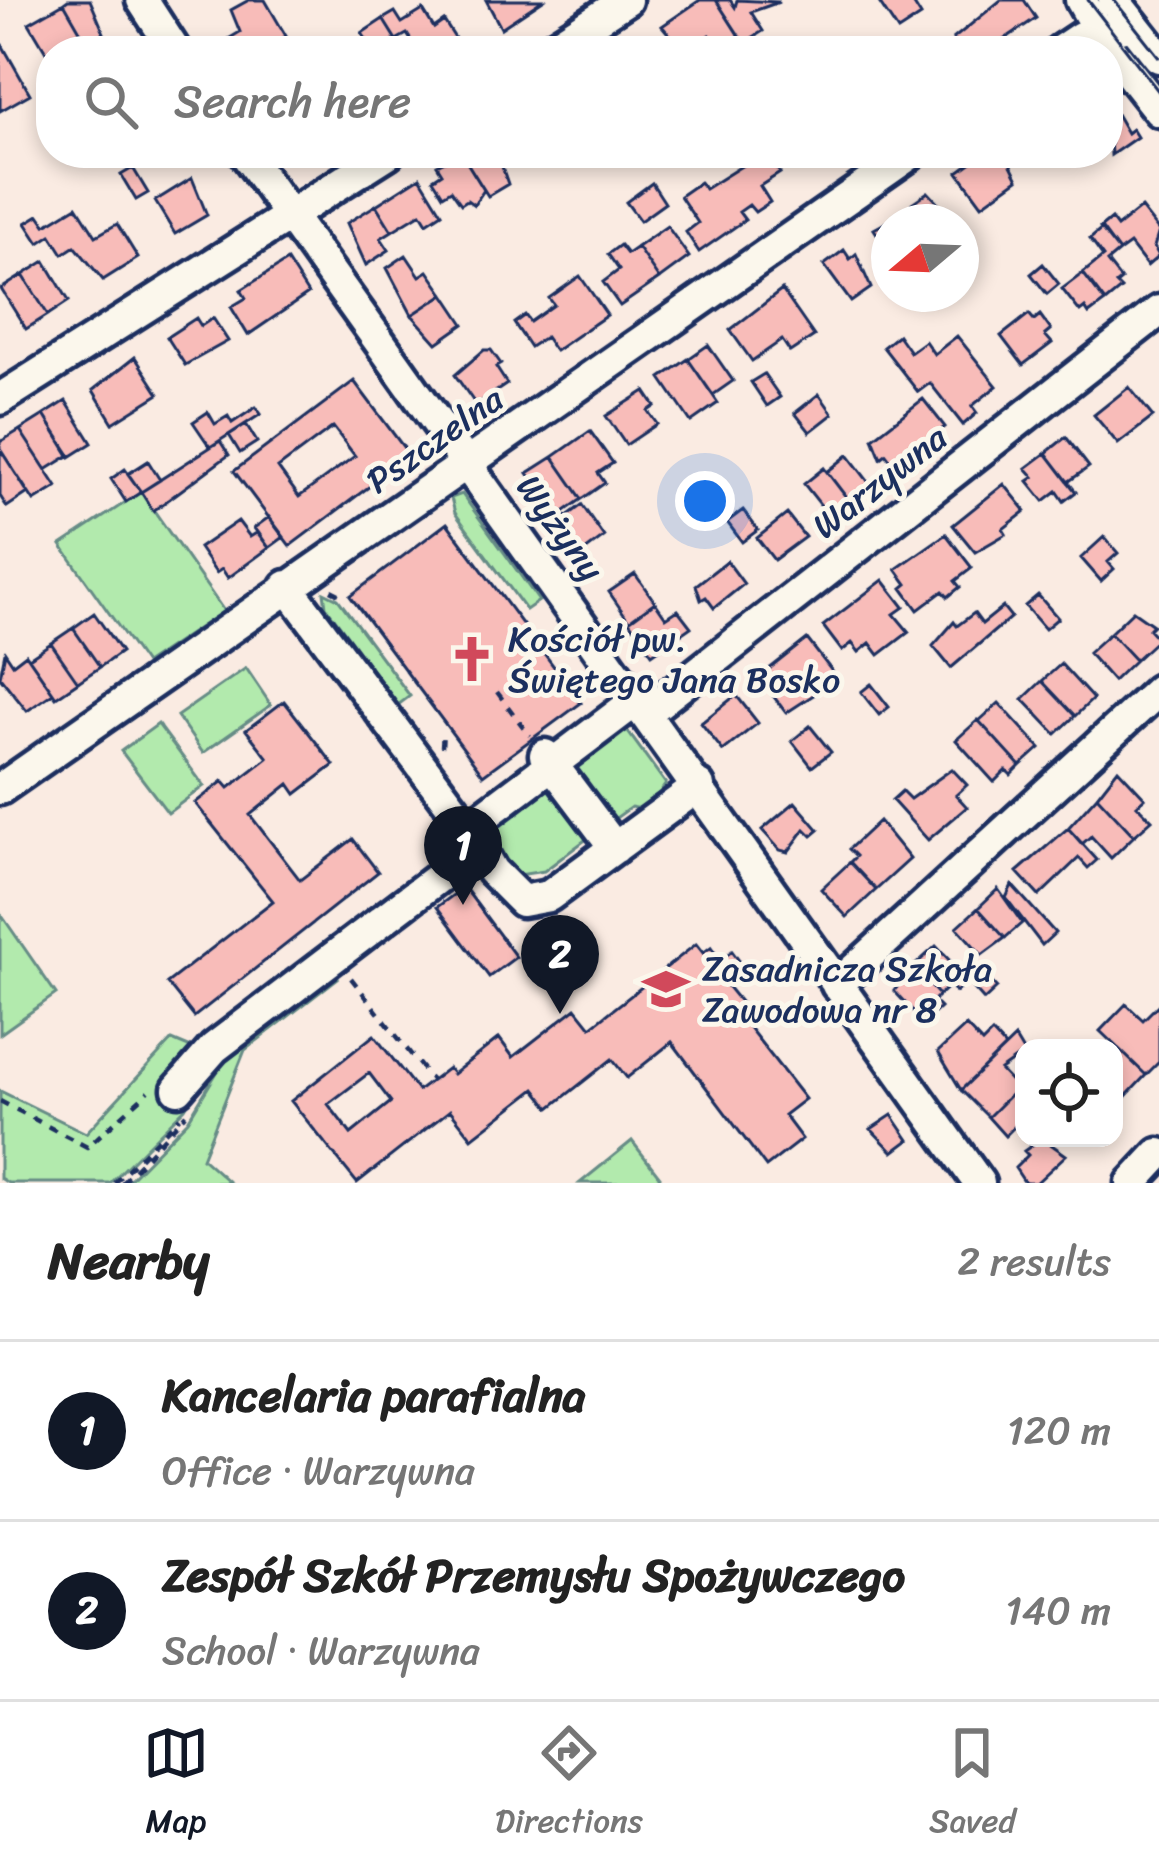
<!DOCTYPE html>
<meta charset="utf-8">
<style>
body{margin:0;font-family:Sriracha,sans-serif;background:#f2f2f2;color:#222}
.controls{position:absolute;right:36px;bottom:36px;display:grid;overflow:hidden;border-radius:24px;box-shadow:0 6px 18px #0003}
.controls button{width:108px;height:108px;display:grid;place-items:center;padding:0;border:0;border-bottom:3px solid #e0e0e0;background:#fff;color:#222;font:60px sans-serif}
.compass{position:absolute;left:871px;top:204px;width:108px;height:108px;border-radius:50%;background:#fff;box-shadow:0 6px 18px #0003;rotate:251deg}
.you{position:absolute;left:705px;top:501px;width:42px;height:42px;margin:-30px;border:9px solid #fff;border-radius:50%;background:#1a73e8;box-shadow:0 0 0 18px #1a73e833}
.badge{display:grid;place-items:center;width:78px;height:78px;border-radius:50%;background:#111827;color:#fff;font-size:39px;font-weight:700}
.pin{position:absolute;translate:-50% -99px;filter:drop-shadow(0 3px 6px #0008)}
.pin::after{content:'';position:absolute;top:63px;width:42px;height:36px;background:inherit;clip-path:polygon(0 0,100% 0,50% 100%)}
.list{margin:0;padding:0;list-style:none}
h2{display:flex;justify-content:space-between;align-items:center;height:156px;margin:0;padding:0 48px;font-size:51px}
h2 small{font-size:39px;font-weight:400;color:#767676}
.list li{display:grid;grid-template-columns:78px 1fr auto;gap:36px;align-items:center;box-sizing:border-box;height:180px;padding:0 48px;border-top:3px solid #e0e0e0}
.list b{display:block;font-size:45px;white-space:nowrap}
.list p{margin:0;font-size:39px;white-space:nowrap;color:#767676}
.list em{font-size:39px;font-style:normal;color:#767676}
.icon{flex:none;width:66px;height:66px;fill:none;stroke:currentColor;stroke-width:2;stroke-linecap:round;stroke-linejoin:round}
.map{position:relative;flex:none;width:1159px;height:1183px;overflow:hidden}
.search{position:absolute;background:#fff;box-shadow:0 6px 18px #0003;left:36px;right:36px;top:36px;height:132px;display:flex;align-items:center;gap:30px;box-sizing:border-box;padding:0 42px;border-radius:48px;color:#767676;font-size:45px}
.sheet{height:516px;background:#fff}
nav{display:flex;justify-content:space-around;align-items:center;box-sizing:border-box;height:168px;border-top:3px solid #e0e0e0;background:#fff;font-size:33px;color:#767676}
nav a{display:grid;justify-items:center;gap:6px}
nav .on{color:#111827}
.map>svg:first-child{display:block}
.green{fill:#b2eaad;stroke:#668c86;stroke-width:3}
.building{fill:#f8bcb9;stroke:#1b2f5e;stroke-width:3;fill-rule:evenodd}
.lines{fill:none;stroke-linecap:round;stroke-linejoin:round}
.minor-casing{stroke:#1b2f5e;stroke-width:39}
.path{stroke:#1b2f5e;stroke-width:4.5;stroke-dasharray:9 9;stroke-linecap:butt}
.minor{stroke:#fbf7ec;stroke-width:30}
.tram{stroke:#1b2f5e;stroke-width:3}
.labels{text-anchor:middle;stroke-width:10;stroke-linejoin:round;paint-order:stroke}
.street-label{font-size:36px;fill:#1b2f5e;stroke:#fbf7ec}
.poi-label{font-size:36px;fill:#1b2f5e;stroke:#fbf7ec;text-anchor:start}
</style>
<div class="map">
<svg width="1159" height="1183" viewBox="0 0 1159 1183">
<rect width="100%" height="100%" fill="#faebe2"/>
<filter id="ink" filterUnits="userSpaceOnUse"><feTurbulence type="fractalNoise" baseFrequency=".00833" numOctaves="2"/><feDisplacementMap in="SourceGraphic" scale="24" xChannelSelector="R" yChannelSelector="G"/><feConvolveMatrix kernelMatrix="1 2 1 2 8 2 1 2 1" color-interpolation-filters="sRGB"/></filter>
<g filter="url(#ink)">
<path class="green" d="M141 492 224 611 145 664 61 545Z
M462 494 539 601 526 610 455 513 451 498Z
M324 592 338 599 410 696 398 705 326 607Z
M246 668 271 705 203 753 177 716Z
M158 724 204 786 168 813 121 751Z
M623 725 666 784 647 810 631 807 609 823 568 767Z
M550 780 592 835 544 871 519 875 480 834Z
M0 913 56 994 0 1034Z
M334 973 338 978 245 1050 202 1158 230 1183H126L188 1120 225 1059Z
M172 1040 215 1058 185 1108 110 1183H8L0 1178V1091L86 1133Z
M632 1141 660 1177 653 1183H580Z"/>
<path class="building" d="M68 0H90L104 33 87 43 64 3Z
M249 0H265L286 36 265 51H231L225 41 240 32 231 10Z
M486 0H543L501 28Z
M700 0H716L739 36 718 49 710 35 683 51 662 26Z
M716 0H730L735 7 737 0 779 2 751 12 763 31 744 43Z
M887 0H911L921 16 898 31 880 4Z
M1001 0H1024L1036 18 987 51H961L953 39Z
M64 3 87 43 75 51H51V60L29 23Z
M423 10 434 28 444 21 463 51H418L407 34 396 40 383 19 395 12 402 23Z
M383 19 396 40 374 51 362 33Z
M0 41 30 94 0 111Z
M1108 100 1127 133 1132 129 1137 137 1111 155Z
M461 153 484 190 474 205 467 200 461 204 451 190 443 195 433 179 442 173 437 165Z
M461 153H502L498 155 508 184 488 196Z
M735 153H766L780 173 760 186 770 202 755 212 749 205 739 212 745 220 699 252 686 232 698 223 680 196 700 182 705 189 743 165Z
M798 153H840L817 169H809Z
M984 153H1005L1018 179 982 205 958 172Z
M133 168 148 193 136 200 121 175Z
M420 177 442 213 427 223 421 213 392 231 376 205Z
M192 178 207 215 175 234 155 201Z
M652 183 665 203 640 221 626 202Z
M928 192 956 222H889V252L874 229 914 207 912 203Z
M376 205 392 231 381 238 389 250 366 265 347 223Z
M77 206 96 236 117 224 138 258 103 280 75 246 63 254 51 235 39 243 26 223 39 215 46 225Z
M1141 208 1159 231 1154 247 1159 256 1147 266 1130 244 1119 252 1100 228 1111 219 1117 227Z
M667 226 689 257 659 279 637 247Z
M1102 229 1119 252 1107 262 1121 280 1116 284 1121 289 1105 302 1083 273 1103 257 1090 239Z
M620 245 627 254 637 247 659 279 620 306 603 282 619 270 608 254Z
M844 250 850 259 856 254 871 288 851 302 824 265Z
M406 255 420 276 428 271 444 294 412 315 387 268Z
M45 261 69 301 48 315 23 275Z
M287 261 308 294 248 335 231 307 246 298 241 290Z
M1043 264 1059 284 1047 294 1031 274Z
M1083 273 1105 302 1089 314 1085 308 1080 312 1062 289Z
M23 275 48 315 26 329 1 289Z
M580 276 607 315 555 351 545 337 530 347 514 323 525 315 530 322 554 305 549 298Z
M782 290 814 336 790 352 782 340 752 361 730 330Z
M444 294 464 324 437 343 412 315Z
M1029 314 1034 320 1040 315 1051 330 1045 335 1052 343 1023 365 1001 336Z
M196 318 201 326 213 318 228 341 185 365 167 337Z
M898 335 910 352 925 341 934 354 957 336 997 386 972 406 977 413 963 425 930 383 918 392 883 347Z
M708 345 733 381 713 395 688 359Z
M484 350H491L501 364 496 367 507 384 476 405 455 375Z
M135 357 159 394 113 423 93 390Z
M688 359 718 403 691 422 661 378Z
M764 374 780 397 767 406 751 382Z
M354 381 410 456 290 546 234 471ZM333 427 355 456 299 497 278 468Z
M1129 387 1153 417 1118 444 1094 415Z
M645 391 655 406 648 411 657 424 626 445 606 416Z
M819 394 833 414 810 432 795 413Z
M923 399 945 427 895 466 886 454 881 458 873 438Z
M66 401 92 443 70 457 44 415Z
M256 407 261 414 210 447 193 422 208 412 215 424 228 416 232 423Z
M44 415 70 455 46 470 20 430Z
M246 424 257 442 240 453 229 435Z
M20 430 57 487 34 501 0 449V442Z
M590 431 613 463 598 473 605 483 582 499 553 457Z
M1066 437 1089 467 1068 482 1046 453Z
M220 441 229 455 153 511 141 492Z
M0 449 28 493 7 507 0 496Z
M1046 453 1076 492 1064 501 1057 491 1044 501 1028 481 1034 477 1026 468Z
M848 455 871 485 850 502 827 472Z
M553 457 582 499 558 516 528 473Z
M148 461 160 480 141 492 128 474Z
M824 468 850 502 830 517 804 484Z
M125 469 141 492 126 502 111 479Z
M1004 484 1026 511 1003 529 1006 534 975 552 953 525Z
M582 505 604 537 581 554 558 523Z
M743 510 758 530 742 542 727 522Z
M787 514 805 537 774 560 757 538Z
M269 517 284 537 269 548 254 528Z
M238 521 250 537 258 532 269 548 228 578 222 569 216 573 199 548Z
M447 523 581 703 483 775 350 596Z
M946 534 972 568 955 581 960 587 948 597 943 591 918 610 902 588 907 584 896 569Z
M1104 537 1118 553 1108 562 1114 569 1101 581 1081 558Z
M727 561 744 584 714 608 706 597 701 600 696 585Z
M635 574 655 602 629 621 609 592Z
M883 580 904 607 894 614 909 632 879 655 870 643 859 652 852 643 842 651 823 626Z
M1038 595 1058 618 1045 629 1025 606Z
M655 602 666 618 678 610 691 627 652 654 629 621Z
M1003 607 1011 617 951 668 933 646 954 622 957 626 974 613 982 624Z
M1133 611 1153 625 1149 629 1158 639 1135 660 1110 633Z
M94 613 121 652 100 667 73 628Z
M73 628 100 667 78 682 51 643Z
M1110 633 1135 660 1113 681 1088 653Z
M807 639 838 679 786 713 759 677Z
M51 643 78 682 56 697 29 658Z
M5 652 13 664 26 654 53 693 27 711 0 677Z
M1061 664 1093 699 1075 716 1042 681Z
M1042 681 1075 716 1056 734 1023 699Z
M871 684 889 707 879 715 861 692Z
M736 695 758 723 723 751 701 723Z
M284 701 334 765 296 794 289 784 250 815 300 880 353 839 378 872 194 1017 167 983 273 901 195 803 223 781 229 788 268 758 246 730Z
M999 703 1040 748 1020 766 979 721Z
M978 720 1020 766 1011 775 1006 770 994 782 956 740Z
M810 726 831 752 812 767 792 741Z
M952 769 967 785 956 795 967 807 928 840 892 800 902 791 910 799Z
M1118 769 1145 798 1137 805 1152 820 1134 836 1097 796Z
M1097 796 1134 836 1111 858 1091 836 1082 844 1068 828Z
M795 802 819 830 812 836 805 829 788 852 780 850 762 830Z
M879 821 910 859 876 890 850 862 856 856 849 849Z
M1068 828 1097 860 1088 868 1079 858 1039 896 1017 872Z
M850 862 876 890 847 917 821 889Z
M1012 885 1055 933 1042 945 1006 898Z
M464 887 516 957 489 977 437 907Z
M998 889 1022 923 1005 938 978 908Z
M978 908 1005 938 982 955 957 927Z
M696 944 703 953 711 947 720 960 732 951 740 962 729 970 738 979 728 987 754 1019 747 1025 805 1099 784 1115 802 1139 766 1167 672 1042 627 1078 612 1059 550 1108 535 1089 472 1138 450 1110 357 1183 291 1101 374 1035 418 1091 448 1068 453 1074 499 1038 513 1057 576 1008 591 1027ZM369 1073 391 1102 351 1134 328 1104Z
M936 946 968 980 956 992 950 985 939 995 913 967Z
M913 967 939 995 933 1001 940 1008 924 1023 894 991Z
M980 970 997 988 984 1000 967 981Z
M1126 1004 1143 1020 1159 1004V1062L1146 1075 1100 1031Z
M966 1026 982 1043 992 1033 1005 1047 961 1090 938 1052Z
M1015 1038 1024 1053 1000 1070 1017 1088 988 1117 961 1090Z
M1119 1049 1146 1075 1114 1109V1054Z
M1017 1088 1024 1095V1117L1005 1136 988 1117Z
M892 1115 909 1140 893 1152 871 1129Z
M1042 1138 1066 1155 1036 1183H1025L1015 1168 1028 1155 1024 1151Z"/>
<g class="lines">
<defs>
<path id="minor" d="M142 0 175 51
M1081 0 1104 41 1159 111
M1114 0 1159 57
M547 51 626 0
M1060 51 1081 37 1133 24
M245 153 979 1183
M0 399 388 153
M287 586 468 828 492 871 522 901 549 896 699 786
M646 713 1159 311
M545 755 615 848
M0 789 912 153
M468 828 637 700
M837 985 1159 690
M178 1089 214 1048 476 849
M1132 1183 1159 1154"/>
</defs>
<use href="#minor" class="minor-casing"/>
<path class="path" d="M331 590 343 596
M497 692 530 736
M442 747 443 731
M351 978 432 1081
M0 1101 87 1147 149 1091
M114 1183 180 1117
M122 1183 186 1114"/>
<use href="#minor" class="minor"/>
<path class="tram" d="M1088 0 1159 92
M1114 0 1159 57"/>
</g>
</g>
<defs>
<symbol id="church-bare" viewBox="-9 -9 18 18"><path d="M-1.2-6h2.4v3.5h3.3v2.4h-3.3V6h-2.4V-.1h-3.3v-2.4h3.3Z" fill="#d1495b" stroke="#fbf7ec" stroke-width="2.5" paint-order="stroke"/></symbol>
<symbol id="school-bare" viewBox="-9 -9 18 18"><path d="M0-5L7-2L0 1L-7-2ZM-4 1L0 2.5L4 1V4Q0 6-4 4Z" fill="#d1495b" stroke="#fbf7ec" stroke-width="2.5" paint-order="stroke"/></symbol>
</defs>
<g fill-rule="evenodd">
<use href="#church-bare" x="439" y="626" width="66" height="66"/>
<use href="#school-bare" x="633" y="956" width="66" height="66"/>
</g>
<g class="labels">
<g class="street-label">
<text transform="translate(434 439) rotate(-35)" y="13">Pszczelna</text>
<text transform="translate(879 481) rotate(-38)" y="13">Warzywna</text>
<text transform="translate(561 527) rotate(54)" y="13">Wyżyny</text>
</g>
<g class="poi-label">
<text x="508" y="651">Kościół pw.<tspan x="508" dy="41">Świętego Jana Bosko</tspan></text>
<text x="702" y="981">Zasadnicza Szkoła<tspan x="702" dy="41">Zawodowa nr 8</tspan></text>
</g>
</g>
</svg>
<div class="controls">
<button><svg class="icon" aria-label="locate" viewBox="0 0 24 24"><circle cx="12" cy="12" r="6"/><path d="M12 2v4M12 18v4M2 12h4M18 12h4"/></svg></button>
</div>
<svg class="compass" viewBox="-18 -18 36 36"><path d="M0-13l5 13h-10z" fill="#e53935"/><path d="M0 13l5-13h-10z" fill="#767676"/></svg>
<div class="you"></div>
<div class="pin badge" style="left:463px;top:905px">1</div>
<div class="pin badge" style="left:560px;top:1014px">2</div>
<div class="search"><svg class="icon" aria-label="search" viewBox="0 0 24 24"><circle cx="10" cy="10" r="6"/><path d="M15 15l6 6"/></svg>Search here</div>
</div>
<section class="sheet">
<h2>Nearby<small>2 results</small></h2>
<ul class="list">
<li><span class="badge">1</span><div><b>Kancelaria parafialna</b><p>Office · Warzywna</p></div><em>120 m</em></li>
<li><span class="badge">2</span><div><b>Zespół Szkół Przemysłu Spożywczego</b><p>School · Warzywna</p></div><em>140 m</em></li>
</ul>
</section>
<nav>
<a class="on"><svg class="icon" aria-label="map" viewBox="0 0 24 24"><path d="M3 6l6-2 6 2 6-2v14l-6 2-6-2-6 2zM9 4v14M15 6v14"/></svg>Map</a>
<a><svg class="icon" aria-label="directions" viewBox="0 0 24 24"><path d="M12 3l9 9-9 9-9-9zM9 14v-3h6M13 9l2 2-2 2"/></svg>Directions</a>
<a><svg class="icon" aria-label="saved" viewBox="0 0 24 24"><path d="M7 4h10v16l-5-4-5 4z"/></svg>Saved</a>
</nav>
